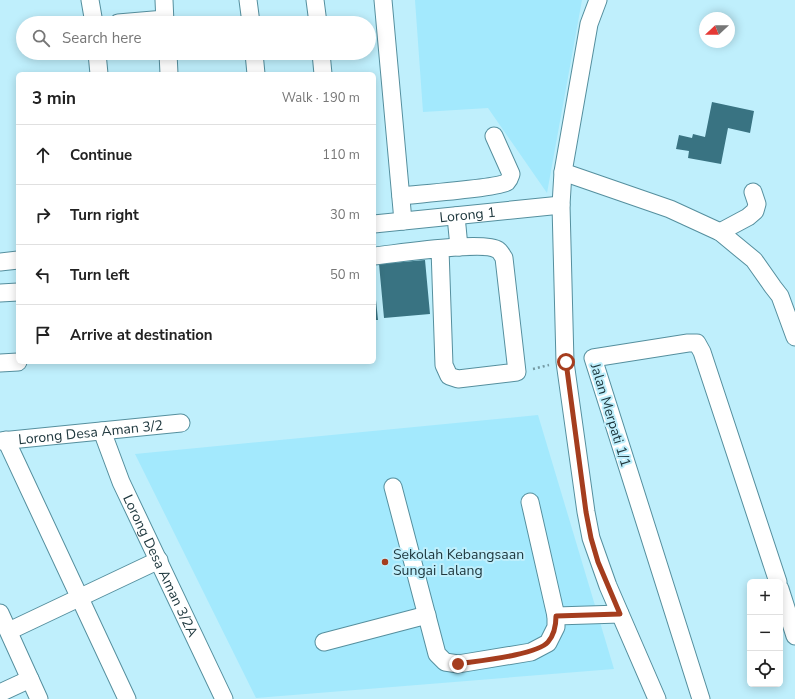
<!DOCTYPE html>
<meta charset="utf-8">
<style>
body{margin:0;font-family:"Nunito Sans",sans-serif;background:#f2f2f2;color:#222}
.controls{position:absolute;right:12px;bottom:12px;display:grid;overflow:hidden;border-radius:6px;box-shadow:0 2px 10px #0003}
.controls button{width:36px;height:36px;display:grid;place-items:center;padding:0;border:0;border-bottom:1px solid #e0e0e0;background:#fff;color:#222;font:20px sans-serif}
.compass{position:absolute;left:699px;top:12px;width:36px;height:36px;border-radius:50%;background:#fff;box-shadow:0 2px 10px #0003;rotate:248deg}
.stop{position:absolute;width:12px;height:12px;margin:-9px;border:3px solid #a53d1e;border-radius:50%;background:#fff}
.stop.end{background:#a53d1e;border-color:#fff;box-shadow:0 1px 4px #0008}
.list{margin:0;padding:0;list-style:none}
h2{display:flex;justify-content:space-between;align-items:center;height:52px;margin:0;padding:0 16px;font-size:17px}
h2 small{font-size:13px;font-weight:400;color:#767676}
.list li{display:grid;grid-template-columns:26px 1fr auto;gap:12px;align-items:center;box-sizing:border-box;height:60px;padding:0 16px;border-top:1px solid #e0e0e0}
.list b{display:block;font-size:15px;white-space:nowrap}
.list em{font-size:13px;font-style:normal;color:#767676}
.icon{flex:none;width:22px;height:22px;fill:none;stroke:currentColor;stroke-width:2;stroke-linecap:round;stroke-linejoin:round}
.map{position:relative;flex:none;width:795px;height:699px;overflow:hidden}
.search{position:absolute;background:#fff;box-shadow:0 2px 10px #0003;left:16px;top:16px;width:360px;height:44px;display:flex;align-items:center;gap:10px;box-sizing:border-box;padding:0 14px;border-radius:22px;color:#767676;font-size:15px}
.panel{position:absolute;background:#fff;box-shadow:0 2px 10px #0003;left:16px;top:72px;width:360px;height:292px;border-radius:6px}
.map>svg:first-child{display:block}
.built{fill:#a3e9fd}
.building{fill:#397382}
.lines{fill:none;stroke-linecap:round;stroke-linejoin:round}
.minor-casing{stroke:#558f9e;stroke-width:19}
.path{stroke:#7499a3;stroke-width:2.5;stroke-dasharray:2 3;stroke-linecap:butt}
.minor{stroke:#fff;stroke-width:17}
.route{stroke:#a53d1e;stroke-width:5}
.poi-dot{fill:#a53d1e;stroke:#bfeffc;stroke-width:1.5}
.labels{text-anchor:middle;stroke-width:4;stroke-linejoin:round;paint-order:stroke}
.street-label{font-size:14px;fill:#20393f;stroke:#bfeffc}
.poi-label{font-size:14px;fill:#20393f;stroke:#bfeffc;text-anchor:start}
</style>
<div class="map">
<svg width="795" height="699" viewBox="0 0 795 699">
<rect width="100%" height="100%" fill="#bfeffc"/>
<path class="built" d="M415 0H582L547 193 488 108 423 112Z
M538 415 614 669 256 698 135 454Z"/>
<path class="building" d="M712 102 754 111 750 133 728 128 721 164 688 158 689 151 676 149 679 135 692 138 693 134 705 137Z
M425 260 430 314 384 318 379 264Z
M374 280 378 320H374Z"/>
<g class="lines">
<defs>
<g id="minor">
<path d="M90 0 94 23"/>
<path d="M164 0 165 23"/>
<path d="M248 0 251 23"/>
<path d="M315 0 318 23"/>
<path d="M383 0 403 221"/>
<path d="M598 0 589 24 563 172 561 205 565 362 586 512 591 538 608 586 657 699"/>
<path d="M118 23 165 19"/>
<path d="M97 53 99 74"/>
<path d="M168 53 169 74"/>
<path d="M254 53 256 74"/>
<path d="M321 53 323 74"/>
<path d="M563 172 670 209 720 232 754 260 773 287 780 296 795 337"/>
<path d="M401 196C417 194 499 188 507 182 510 179 510 177 511 174L494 136"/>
<path d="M456 216 459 247"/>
<path id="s1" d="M374 224 561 205"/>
<path d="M720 232 748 217 755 211 757 204 753 192"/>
<path d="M374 256C395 254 484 240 498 250 500 251 502 255 504 258L517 372 458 379 449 376 444 365 440 249"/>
<path d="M0 262 18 260"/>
<path d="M0 293 18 292"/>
<path d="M0 363 18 362"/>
<path id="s2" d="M102 431 121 482 224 699"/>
<path d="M6 440 127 699"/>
<path id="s3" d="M0 441 181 423"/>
<path d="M393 487 437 654 445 662 458 664 531 652 548 643 556 627V616L620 614"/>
<path d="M530 502 556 616"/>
<path d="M780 589 795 636"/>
<path d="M0 613 39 699"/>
<path d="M9 631 159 560"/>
<path d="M324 642 427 615"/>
<path d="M0 693 30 679"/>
<path d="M701 699 593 358 688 343H697L702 352 778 582"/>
</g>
</defs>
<use href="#minor" class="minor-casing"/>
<path class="path" d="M533 369 549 365"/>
<use href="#minor" class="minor"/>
</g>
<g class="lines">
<path class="route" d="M458 664C477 661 537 655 548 642 554 635 556 625 556 616L620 614 598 562 591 538 586 512 566 362"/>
</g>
<circle class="poi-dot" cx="385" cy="562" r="4"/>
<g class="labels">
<g class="street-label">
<text dy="5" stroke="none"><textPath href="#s1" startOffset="94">Lorong 1</textPath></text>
<text transform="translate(611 415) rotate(73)" y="5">Jalan Merpati 1/1</text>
<text dy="5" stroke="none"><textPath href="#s3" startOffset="91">Lorong Desa Aman 3/2</textPath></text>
<text dy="5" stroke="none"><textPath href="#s2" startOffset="147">Lorong Desa Aman 3/2A</textPath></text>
</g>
<g class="poi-label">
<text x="393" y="559">Sekolah Kebangsaan<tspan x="393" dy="16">Sungai Lalang</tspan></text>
</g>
</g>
</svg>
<div class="controls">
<button>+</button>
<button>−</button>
<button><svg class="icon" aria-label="locate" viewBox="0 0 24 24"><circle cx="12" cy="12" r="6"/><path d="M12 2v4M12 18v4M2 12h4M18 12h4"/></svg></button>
</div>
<svg class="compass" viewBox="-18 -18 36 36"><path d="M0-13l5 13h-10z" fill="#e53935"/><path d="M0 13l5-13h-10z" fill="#767676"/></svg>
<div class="stop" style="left:566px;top:362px"></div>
<div class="stop end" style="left:458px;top:664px"></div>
<div class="search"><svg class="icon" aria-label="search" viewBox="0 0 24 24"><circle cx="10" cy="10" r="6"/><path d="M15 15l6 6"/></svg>Search here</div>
<section class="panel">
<h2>3 min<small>Walk · 190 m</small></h2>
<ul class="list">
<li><svg class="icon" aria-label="ahead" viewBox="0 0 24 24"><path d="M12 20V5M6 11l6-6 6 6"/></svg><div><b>Continue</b></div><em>110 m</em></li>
<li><svg class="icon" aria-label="right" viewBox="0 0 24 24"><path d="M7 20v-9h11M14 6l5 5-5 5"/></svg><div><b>Turn right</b></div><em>30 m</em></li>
<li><svg class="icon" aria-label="left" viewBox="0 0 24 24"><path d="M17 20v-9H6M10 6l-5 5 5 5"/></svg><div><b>Turn left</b></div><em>50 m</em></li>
<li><svg class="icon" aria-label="arrive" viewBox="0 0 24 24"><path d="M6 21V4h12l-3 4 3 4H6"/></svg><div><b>Arrive at destination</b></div></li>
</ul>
</section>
</div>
